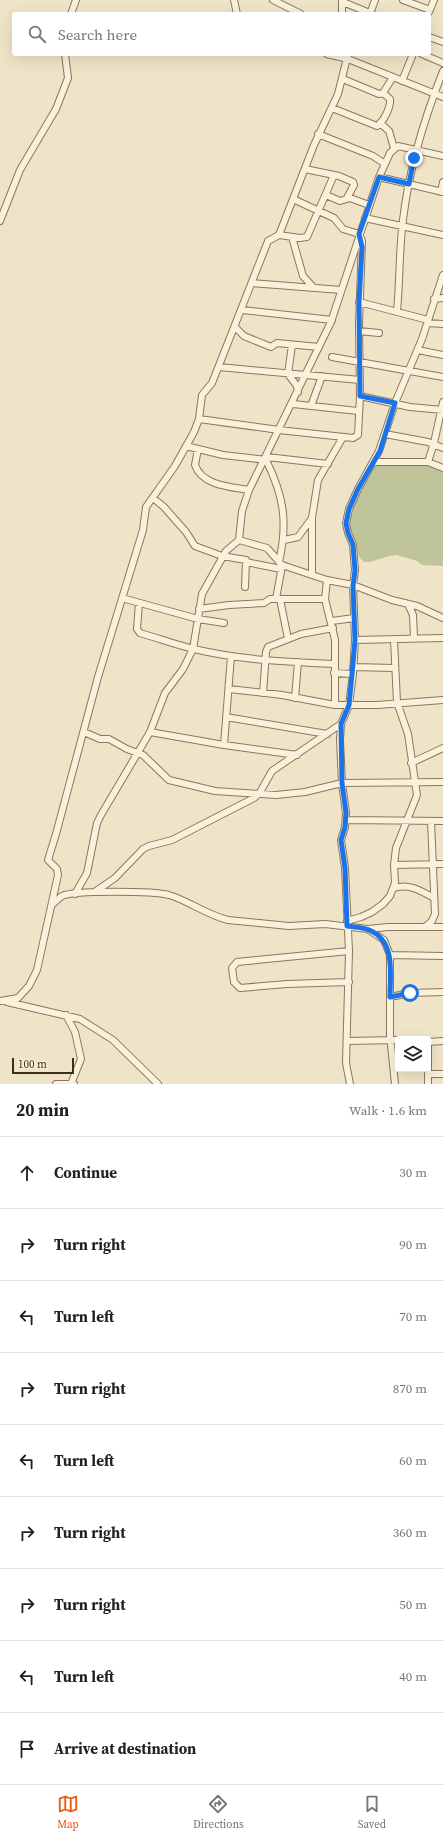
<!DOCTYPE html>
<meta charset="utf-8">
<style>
body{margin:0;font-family:"Source Serif 4",serif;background:#f2f2f2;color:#222}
.controls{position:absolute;right:12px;bottom:12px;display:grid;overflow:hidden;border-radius:4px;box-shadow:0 4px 16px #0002}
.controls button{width:36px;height:36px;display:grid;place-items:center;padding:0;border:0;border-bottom:1px solid #e0e0e0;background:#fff;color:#222;font:20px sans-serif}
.scale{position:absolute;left:12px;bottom:10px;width:62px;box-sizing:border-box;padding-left:4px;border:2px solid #3d2e20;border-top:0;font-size:11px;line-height:14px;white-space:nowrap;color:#3d2e20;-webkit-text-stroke:3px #f7eed8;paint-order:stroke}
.stop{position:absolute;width:12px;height:12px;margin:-9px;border:3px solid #1a73e8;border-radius:50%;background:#fff}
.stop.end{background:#1a73e8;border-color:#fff;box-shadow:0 1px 4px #0008}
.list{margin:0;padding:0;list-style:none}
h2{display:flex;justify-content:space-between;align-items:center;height:52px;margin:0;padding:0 16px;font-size:17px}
h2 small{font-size:13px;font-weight:400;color:#767676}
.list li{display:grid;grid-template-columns:26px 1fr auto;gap:12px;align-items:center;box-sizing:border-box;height:72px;padding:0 16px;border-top:1px solid #e0e0e0}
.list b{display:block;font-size:15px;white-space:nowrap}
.list em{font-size:13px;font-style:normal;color:#767676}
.icon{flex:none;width:22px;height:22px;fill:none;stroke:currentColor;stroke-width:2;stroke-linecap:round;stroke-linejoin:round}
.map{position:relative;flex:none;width:443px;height:1084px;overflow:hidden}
.search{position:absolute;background:#fff;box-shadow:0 4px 16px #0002;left:12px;right:12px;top:12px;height:44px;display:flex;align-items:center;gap:10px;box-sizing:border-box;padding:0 14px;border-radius:4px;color:#767676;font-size:15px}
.sheet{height:700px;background:#fff}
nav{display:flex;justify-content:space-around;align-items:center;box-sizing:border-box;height:56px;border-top:1px solid #e0e0e0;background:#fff;font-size:11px;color:#767676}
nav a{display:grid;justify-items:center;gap:2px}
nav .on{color:#ea580c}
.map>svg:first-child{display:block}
.cemetery{fill:#bfc49a}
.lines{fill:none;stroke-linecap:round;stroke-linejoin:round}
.minor-casing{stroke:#8d765c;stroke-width:8}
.minor{stroke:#faf1dc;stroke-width:6}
.route{stroke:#1a73e8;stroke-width:5}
</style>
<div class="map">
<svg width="443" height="1084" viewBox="0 0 443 1084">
<rect width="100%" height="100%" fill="#f0e4c8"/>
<path class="cemetery" d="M382 464 429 465 443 469V566L422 565 417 561 397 555 389 556 370 562H364L359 557 349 522 350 513 371 468Z"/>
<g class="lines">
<defs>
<path id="minor" d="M234 0 237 14
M273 0 301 14
M403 0 430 10
M343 2 372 14
M429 12 434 0
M71 14 76 0
M342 14V0
M370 14 375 0
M429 37 443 42
M327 54 348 59 443 97
M422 54 443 63
M402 81 413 54
M383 93 393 77
M332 108 377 126C384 121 391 107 390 99L383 93 379 94 343 79
M380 123 389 131 394 148
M318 134 373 156 385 164
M305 169 339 176 353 182 354 185 347 198
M379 177 443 192
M441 192 443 182
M326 195 340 201 350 198 369 205
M365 218 443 235
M0 221 20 170 56 109 68 78 65 54
M279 235 300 238 307 237 334 175
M292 237 303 276 313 287
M252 283 341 290
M434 299 443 298
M359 302 428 320
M242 310 332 320
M397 311C400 281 399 250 403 220 409 168 424 119 443 71
M427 323 443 324
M235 327 244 336 271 347 277 343 319 347
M359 331 379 333
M292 345 288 374 297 386 298 392
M418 350 443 355
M332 357 443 377
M219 367 360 380
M360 396 410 407 443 410
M293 404 358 411
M311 406 322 376
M199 419 279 430 353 438 358 435 360 396 359 324 362 241 359 234 343 229 334 218 293 199
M385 434 428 442 443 448
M186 446 223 455 266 460C284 496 288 523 279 562
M198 449 195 465C202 486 232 487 249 490
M267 457 328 464
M373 462H428L443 468
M428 462 434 443 443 402
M153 498 164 507 186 532 195 546 222 556 246 560 245 587
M312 518V575
M239 540 267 548 282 565 327 580 353 585 392 600 417 606 443 618
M284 540 298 537 312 518 318 480 343 437
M246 562 281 569
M327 580 325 599 335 640V705
M122 598 198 619 224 623
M276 599 282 566
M280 599 288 639
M139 603 137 629 140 633C158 638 176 645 194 649 240 660 287 662 334 664
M408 604 413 615 414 638
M199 609 229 605 264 603 270 599H325
M332 621 354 618
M355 640 443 638
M353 667 394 668
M334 673 353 674
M229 689 282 695 335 705H377L443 700
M263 693 266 652 268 647 301 634 333 628
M295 698 298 662
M226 717 327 734
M84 732 100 739H109L127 749 143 755 169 780 215 791 276 795 305 792 342 783 443 782
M150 732 224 745 297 755
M224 745 231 656
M411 763 443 748
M346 820 443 821
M394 865 443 864
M394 888C409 883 421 891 434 898
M96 891 115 878 143 849 149 846 172 840 254 798 259 794 272 771 341 724
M75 894 87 873 97 823 101 815 150 732 165 693 183 669 193 649 202 594 226 551 239 540 242 511 249 490 331 322 379 177 390 153 398 146 443 156
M53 904C55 902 59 898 62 896 74 890 154 891 169 895 189 901 207 915 228 920L289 926 325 924 368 929 388 927H443
M347 921 361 917 372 912 383 904 390 896 395 883 394 865 396 848 417 795 408 734 397 702 394 640
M426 926 432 921 435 914 431 821
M369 930 384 940 390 955V1035L395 1084
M390 955 443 956
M349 982 287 984 240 988 234 982 232 968 237 962 349 951
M390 997 410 993 443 992
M0 1001 18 998 29 986 37 970 58 875 57 869 48 860 56 834 98 677 143 530 146 507 175 466 194 432 199 419 202 395 212 383 216 373 268 241 279 235 314 145 338 94 348 54
M7 1002 80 1019 113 1040 158 1084
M66 1015 75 1032 81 1059 71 1084
M347 1041 398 1040
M428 1042 443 1041
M428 1074H443
M56 1084H74
M350 1084 346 1063 349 951 345 868 341 840 345 827 346 813 342 783 340 740 341 724 349 705 353 674 355 640 353 585 355 570 353 545 348 533 346 523 349 509 358 489 379 451 395 403 422 339 443 275
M428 1084V1042"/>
</defs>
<use href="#minor" class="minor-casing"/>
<use href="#minor" class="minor"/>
</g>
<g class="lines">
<path class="route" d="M410 993 390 997C390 973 396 941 369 930 363 927 354 927 347 926L345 868 341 840 345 827 346 813 342 783 341 724 349 705 352 674 355 640 353 586 355 570 353 545 348 533 346 523 349 509 358 489 380 451 395 403 360 396 359 302 362 247 359 234 379 177 409 184 414 158"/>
</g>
</svg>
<div class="controls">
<button><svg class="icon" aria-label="layers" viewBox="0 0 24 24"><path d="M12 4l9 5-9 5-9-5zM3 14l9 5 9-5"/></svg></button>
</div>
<div class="scale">100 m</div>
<div class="stop" style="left:410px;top:993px"></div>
<div class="stop end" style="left:414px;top:158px"></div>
<div class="search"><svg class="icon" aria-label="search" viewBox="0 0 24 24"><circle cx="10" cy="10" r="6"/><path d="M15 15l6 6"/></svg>Search here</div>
</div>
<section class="sheet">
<h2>20 min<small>Walk · 1.6 km</small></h2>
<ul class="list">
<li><svg class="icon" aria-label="ahead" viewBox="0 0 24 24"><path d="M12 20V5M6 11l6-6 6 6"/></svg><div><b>Continue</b></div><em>30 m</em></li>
<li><svg class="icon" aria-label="right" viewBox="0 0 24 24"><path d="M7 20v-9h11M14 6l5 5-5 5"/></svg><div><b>Turn right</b></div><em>90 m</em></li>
<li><svg class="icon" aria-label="left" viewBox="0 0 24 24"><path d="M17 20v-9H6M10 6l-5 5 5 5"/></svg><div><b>Turn left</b></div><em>70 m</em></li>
<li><svg class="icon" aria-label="right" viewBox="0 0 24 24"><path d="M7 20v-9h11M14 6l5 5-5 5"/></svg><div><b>Turn right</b></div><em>870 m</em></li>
<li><svg class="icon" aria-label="left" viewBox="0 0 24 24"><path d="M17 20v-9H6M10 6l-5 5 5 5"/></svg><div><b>Turn left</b></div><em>60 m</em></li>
<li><svg class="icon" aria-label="right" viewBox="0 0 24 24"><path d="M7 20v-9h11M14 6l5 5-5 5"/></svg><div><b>Turn right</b></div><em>360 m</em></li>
<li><svg class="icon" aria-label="right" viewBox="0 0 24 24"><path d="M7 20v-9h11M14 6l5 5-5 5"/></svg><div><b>Turn right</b></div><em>50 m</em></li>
<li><svg class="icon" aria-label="left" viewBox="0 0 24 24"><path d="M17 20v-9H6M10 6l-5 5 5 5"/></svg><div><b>Turn left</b></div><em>40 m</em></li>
<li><svg class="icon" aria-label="arrive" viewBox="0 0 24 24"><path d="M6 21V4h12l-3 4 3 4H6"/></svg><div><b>Arrive at destination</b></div></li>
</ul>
</section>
<nav>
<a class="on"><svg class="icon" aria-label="map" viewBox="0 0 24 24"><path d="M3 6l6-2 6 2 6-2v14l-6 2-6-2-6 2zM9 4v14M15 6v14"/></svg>Map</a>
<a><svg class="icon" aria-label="directions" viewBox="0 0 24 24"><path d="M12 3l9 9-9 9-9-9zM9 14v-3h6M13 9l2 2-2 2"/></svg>Directions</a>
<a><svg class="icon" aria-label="saved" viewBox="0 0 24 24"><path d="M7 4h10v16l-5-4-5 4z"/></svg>Saved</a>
</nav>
